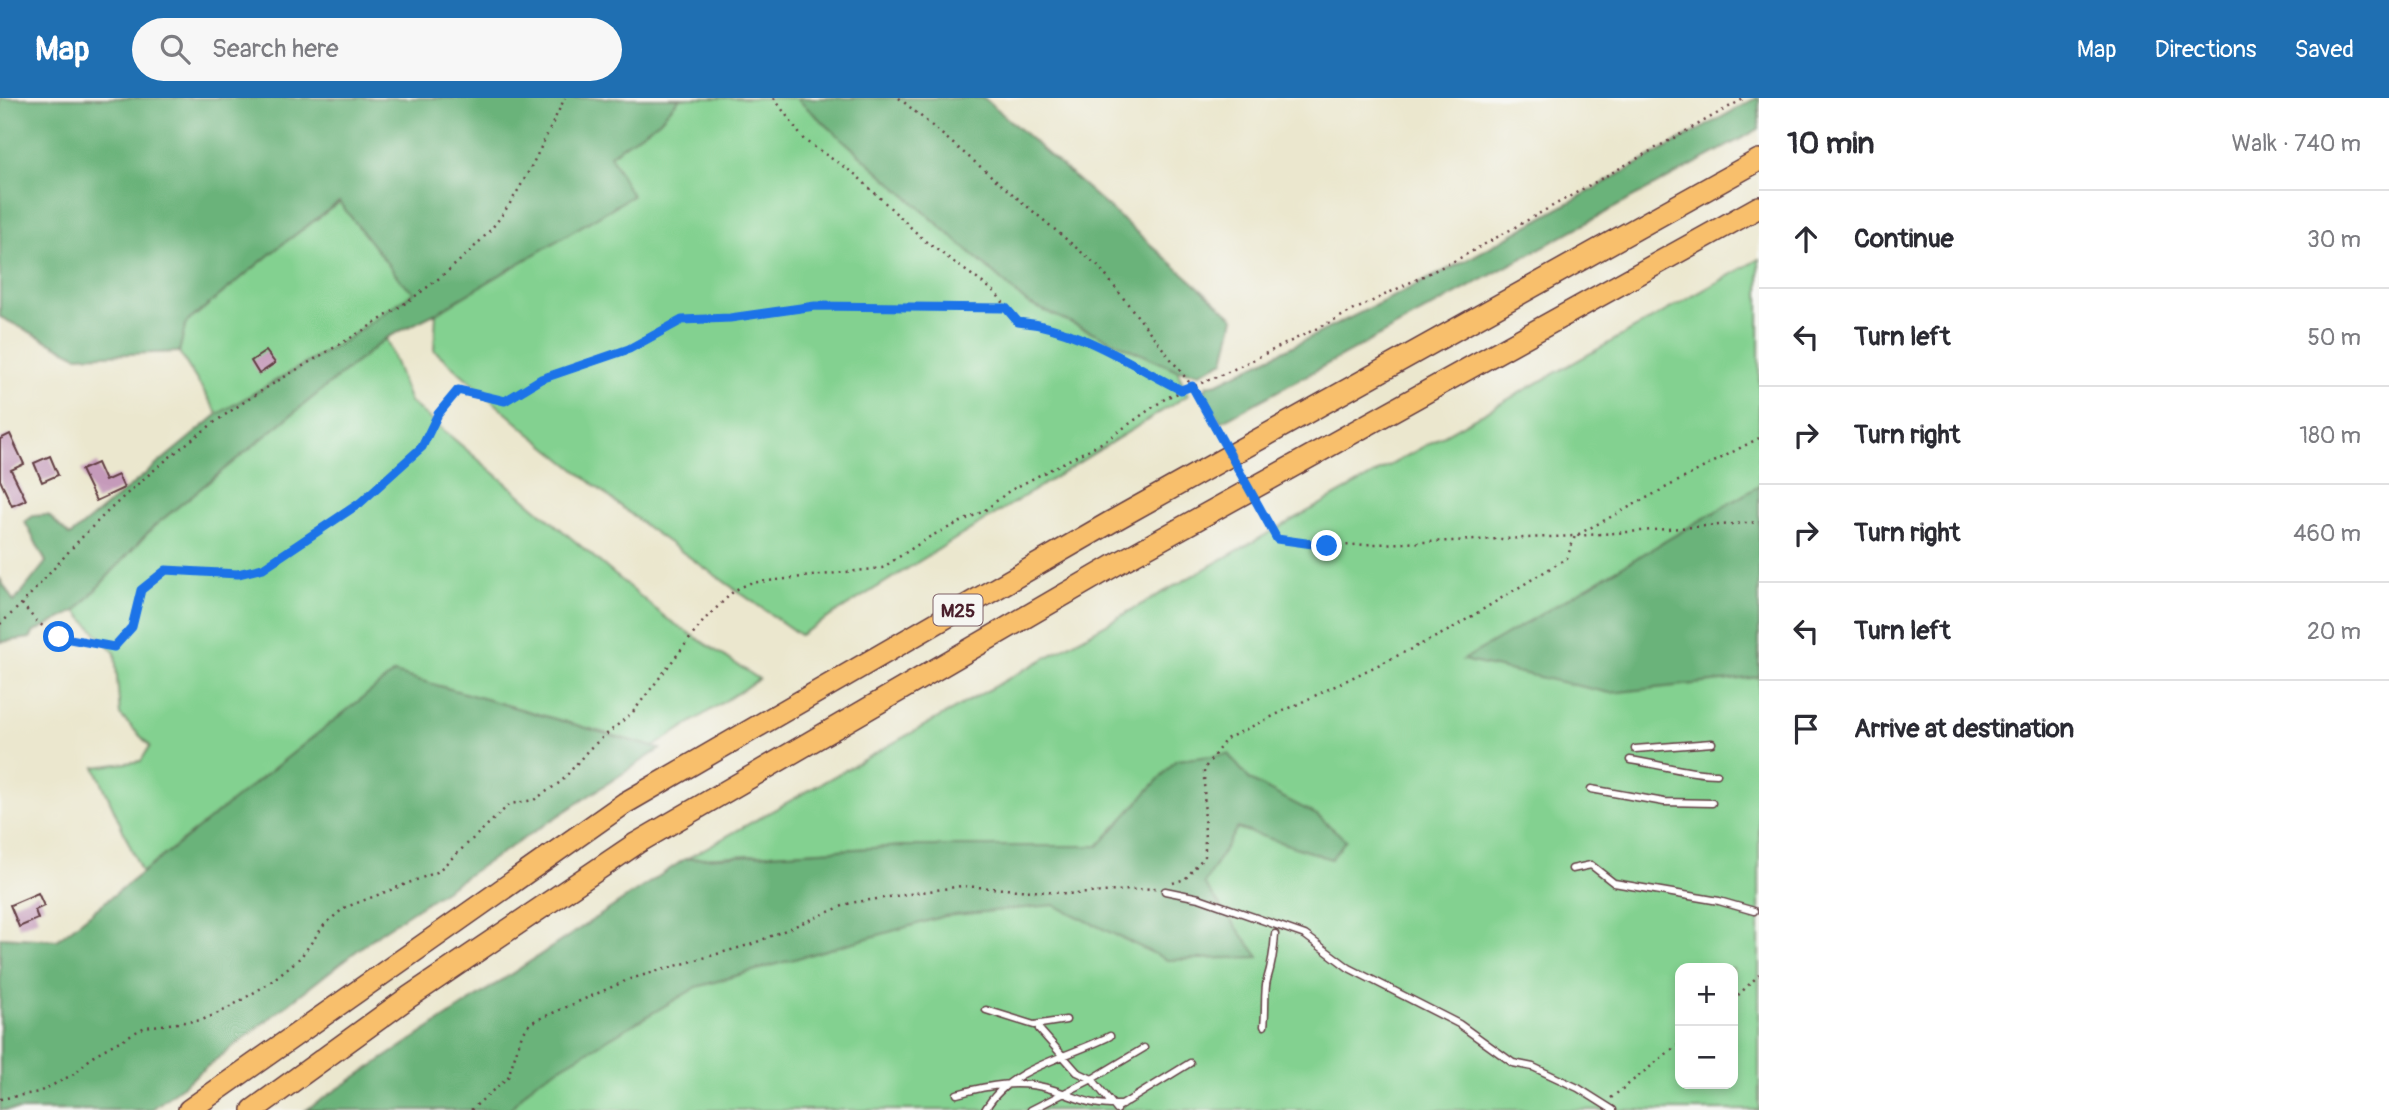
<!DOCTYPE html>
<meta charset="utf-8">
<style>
body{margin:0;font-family:Pangolin,sans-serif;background:#f7f7f7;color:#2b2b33}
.controls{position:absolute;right:21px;bottom:21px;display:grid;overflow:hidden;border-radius:14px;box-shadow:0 4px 10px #0003}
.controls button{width:63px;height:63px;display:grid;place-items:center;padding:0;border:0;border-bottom:2px solid #e1e1e2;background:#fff;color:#2b2b33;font:35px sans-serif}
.stop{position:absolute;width:21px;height:21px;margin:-16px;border:5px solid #1a73e8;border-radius:50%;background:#fff}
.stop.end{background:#1a73e8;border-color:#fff;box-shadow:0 2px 7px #0008}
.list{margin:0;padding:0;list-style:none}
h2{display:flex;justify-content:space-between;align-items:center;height:91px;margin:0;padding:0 28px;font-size:30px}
h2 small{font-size:23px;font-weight:400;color:#7c7c81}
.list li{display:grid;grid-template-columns:46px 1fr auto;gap:21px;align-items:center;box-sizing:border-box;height:98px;padding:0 28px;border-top:2px solid #e1e1e2}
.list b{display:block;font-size:26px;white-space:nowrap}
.list em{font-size:23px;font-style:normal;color:#7c7c81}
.icon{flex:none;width:38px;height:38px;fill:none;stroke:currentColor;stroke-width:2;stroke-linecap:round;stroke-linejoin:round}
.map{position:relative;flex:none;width:1759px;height:1012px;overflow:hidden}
header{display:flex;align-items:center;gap:42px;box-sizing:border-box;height:98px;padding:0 35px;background:#1f6fb2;color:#fff}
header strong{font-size:33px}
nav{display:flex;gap:38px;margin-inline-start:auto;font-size:24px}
.search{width:490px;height:63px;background:#f7f7f7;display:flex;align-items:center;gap:18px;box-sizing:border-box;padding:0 24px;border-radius:38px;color:#7c7c81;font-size:26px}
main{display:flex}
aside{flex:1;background:#fff}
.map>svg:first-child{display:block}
.green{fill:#83d190;stroke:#66785e;stroke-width:2;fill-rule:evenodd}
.forest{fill:#6ab37a;stroke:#5a6952;stroke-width:2}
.building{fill:#c59aba}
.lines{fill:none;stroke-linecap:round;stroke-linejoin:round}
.lane-casing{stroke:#623d43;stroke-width:9}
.highway-casing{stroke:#623d43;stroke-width:24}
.path{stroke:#623d43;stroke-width:2.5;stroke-dasharray:2 5;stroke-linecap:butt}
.lane{stroke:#fff;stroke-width:6}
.highway{stroke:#f8bf6c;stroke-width:21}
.path-bridge{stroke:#623d43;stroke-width:2.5;stroke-dasharray:2 5;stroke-linecap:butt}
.route{stroke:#1a73e8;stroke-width:9}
.labels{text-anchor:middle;stroke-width:6;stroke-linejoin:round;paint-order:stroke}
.shield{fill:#f6f6f2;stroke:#7e6067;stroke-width:2}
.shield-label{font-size:19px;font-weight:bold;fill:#4a1f2b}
</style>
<header>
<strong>Map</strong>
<div class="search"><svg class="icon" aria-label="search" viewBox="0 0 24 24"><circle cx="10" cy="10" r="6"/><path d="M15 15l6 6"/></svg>Search here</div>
<nav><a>Map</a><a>Directions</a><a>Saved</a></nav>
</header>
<main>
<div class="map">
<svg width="1759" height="1012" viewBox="0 0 1759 1012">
<rect width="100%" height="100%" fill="#f6f6f2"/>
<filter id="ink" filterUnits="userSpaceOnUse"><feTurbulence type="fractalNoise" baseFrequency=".0143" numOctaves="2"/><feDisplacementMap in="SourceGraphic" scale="14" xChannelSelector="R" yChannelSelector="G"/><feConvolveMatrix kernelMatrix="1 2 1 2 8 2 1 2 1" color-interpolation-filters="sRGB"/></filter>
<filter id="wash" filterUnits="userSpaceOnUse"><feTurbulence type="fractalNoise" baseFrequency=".00686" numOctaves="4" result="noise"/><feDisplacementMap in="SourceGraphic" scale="28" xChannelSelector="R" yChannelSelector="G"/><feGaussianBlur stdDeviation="1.57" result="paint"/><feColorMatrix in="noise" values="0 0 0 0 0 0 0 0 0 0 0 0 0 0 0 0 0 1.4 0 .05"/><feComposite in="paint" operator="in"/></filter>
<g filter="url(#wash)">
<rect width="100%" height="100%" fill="#ebe7ce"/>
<path class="green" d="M680 0H796L1027 205 1177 272 1188 297 800 537 648 430 528 334 434 252 436 215 631 98 610 57 659 23Z
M340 104 401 183 415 194 343 244 218 316 179 254 185 226 280 148Z
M1759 161V388L1479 553 1759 522V1012H447L906 748 686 761ZM1680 870H1733V986H1680Z
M386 240 410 304 666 520 759 581 653 649 394 575 142 775 95 669 141 663 150 648 120 617 115 555 76 513 153 429Z"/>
<path class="forest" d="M0 0H680L659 23 610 57 632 98 436 215 386 240 153 429 76 513 34 534 30 540 0 544V481L14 504 46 464 25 424 33 418 48 417 70 438 218 316 343 244 414 194 401 183 339 104 280 148 186 225 179 254 77 258 0 219Z
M796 0H984L1234 220 1224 263 1200 275 1177 272 1027 205Z
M1756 0H1759V31L1221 324 1203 296 1207 287 1218 285 1463 164Z
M1759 388V579L1610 595 1463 562Z
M394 575 660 651 381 834 151 1012H0V839L57 842Z
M1228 656 1250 682 1317 717 1346 742 1331 761 1237 730 1204 786 1259 859 1167 862 1054 807 945 818 697 889 535 984 509 1012H306L685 761 906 748H1098L1176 662Z"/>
<g id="blocks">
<path class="building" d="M266 253 275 265 259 276 251 263Z
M10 336 24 366 11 372 26 402 12 408 0 382V341Z
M50 358 58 377 42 384 34 365Z
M97 365 105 383 118 377 124 390 96 403 81 372Z
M38 795 44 808 35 812 38 821 19 829 10 807Z"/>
</g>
</g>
<g filter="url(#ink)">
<use href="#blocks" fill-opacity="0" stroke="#623d43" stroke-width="2"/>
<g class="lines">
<defs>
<path id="lane" d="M1635 651 1712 645
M1630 662C1660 666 1687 676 1717 676
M1591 691 1664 704 1712 705
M1572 771 1591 767 1614 785 1719 803 1754 813
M1165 793 1199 800 1305 837 1349 870 1459 926 1513 965 1533 969 1578 990 1613 1012
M986 912 1034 927 1066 922
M1264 928C1266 914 1264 892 1267 882 1272 866 1274 853 1275 836
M1039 931 1077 974 1092 981 1144 950
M957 996C989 987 1020 981 1054 992 1081 1001 1091 1008 1122 1007
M1120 1008 1190 965
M985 1012C1009 969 1068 960 1110 938
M1031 1012 1092 981 1117 1012"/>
<path id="highway" d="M189 1012 625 705 1109 425 1759 62
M253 1012 409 899 637 745 1122 463 1759 109"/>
</defs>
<use href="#lane" class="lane-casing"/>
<use href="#highway" class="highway-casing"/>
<path class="path" d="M774 0 804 42 856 77 925 143 995 194 1018 224C1076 229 1129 266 1180 292
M899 0 1099 169 1192 288
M1277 441 1327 448 1575 438 1759 424
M22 506 37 524 59 539 114 549 132 529 140 492 166 472 238 476 263 470 360 405 422 349 438 316 458 292 505 303 541 281 629 251 682 222 730 220 815 208 1006 210
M0 526C35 496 62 458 95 426 128 393 166 361 203 333 293 264 403 224 482 141 519 103 541 47 565 0
M1173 785 1185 781 1205 758 1204 671 1226 641 1446 534 1567 460 1575 438 1759 340
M1733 902 1759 877
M1611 1000 1680 945
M0 1001 39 994 76 975 94 957 145 929 202 922 225 912 268 886 300 860 325 826 344 810 437 774 510 706 534 702 562 683 589 651 633 614 705 521 735 492 750 485 882 470 931 438 984 413 1009 393 1105 343 1166 300 1228 274 1460 160 1745 0
M471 1012 508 979 521 939 530 925 630 881 752 846 850 805 962 788 1075 796 1157 790"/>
<use href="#lane" class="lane"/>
<use href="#highway" class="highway"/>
<path class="path-bridge" d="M1192 288 1277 441"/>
</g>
</g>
<g class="lines" filter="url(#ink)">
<path class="route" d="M59 539 114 549 132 529 141 492 166 472 238 476 263 470 360 405 422 349 438 316 458 292 505 303 541 281 629 251 682 222 730 220 815 208 1006 210 1018 224C1077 229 1130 266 1181 292L1192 288 1277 441 1327 448"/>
</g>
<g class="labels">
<rect class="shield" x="933.5" y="496.5" width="49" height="31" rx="5"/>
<g class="shield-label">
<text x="958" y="519">M25</text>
</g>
</g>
</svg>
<div class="controls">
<button>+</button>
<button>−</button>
</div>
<div class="stop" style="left:59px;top:539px"></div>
<div class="stop end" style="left:1327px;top:448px"></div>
</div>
<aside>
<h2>10 min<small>Walk · 740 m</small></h2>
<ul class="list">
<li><svg class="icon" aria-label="ahead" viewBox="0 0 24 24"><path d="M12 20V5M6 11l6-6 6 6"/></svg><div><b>Continue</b></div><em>30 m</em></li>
<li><svg class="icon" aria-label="left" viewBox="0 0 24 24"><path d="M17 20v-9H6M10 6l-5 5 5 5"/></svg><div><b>Turn left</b></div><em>50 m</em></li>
<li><svg class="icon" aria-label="right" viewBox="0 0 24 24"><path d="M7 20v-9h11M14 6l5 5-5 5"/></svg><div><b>Turn right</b></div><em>180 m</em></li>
<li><svg class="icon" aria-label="right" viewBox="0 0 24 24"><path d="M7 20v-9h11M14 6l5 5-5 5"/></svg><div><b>Turn right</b></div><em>460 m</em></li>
<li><svg class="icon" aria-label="left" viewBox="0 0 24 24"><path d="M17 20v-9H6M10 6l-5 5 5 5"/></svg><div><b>Turn left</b></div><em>20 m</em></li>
<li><svg class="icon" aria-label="arrive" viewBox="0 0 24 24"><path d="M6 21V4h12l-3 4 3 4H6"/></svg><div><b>Arrive at destination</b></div></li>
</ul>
</aside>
</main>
